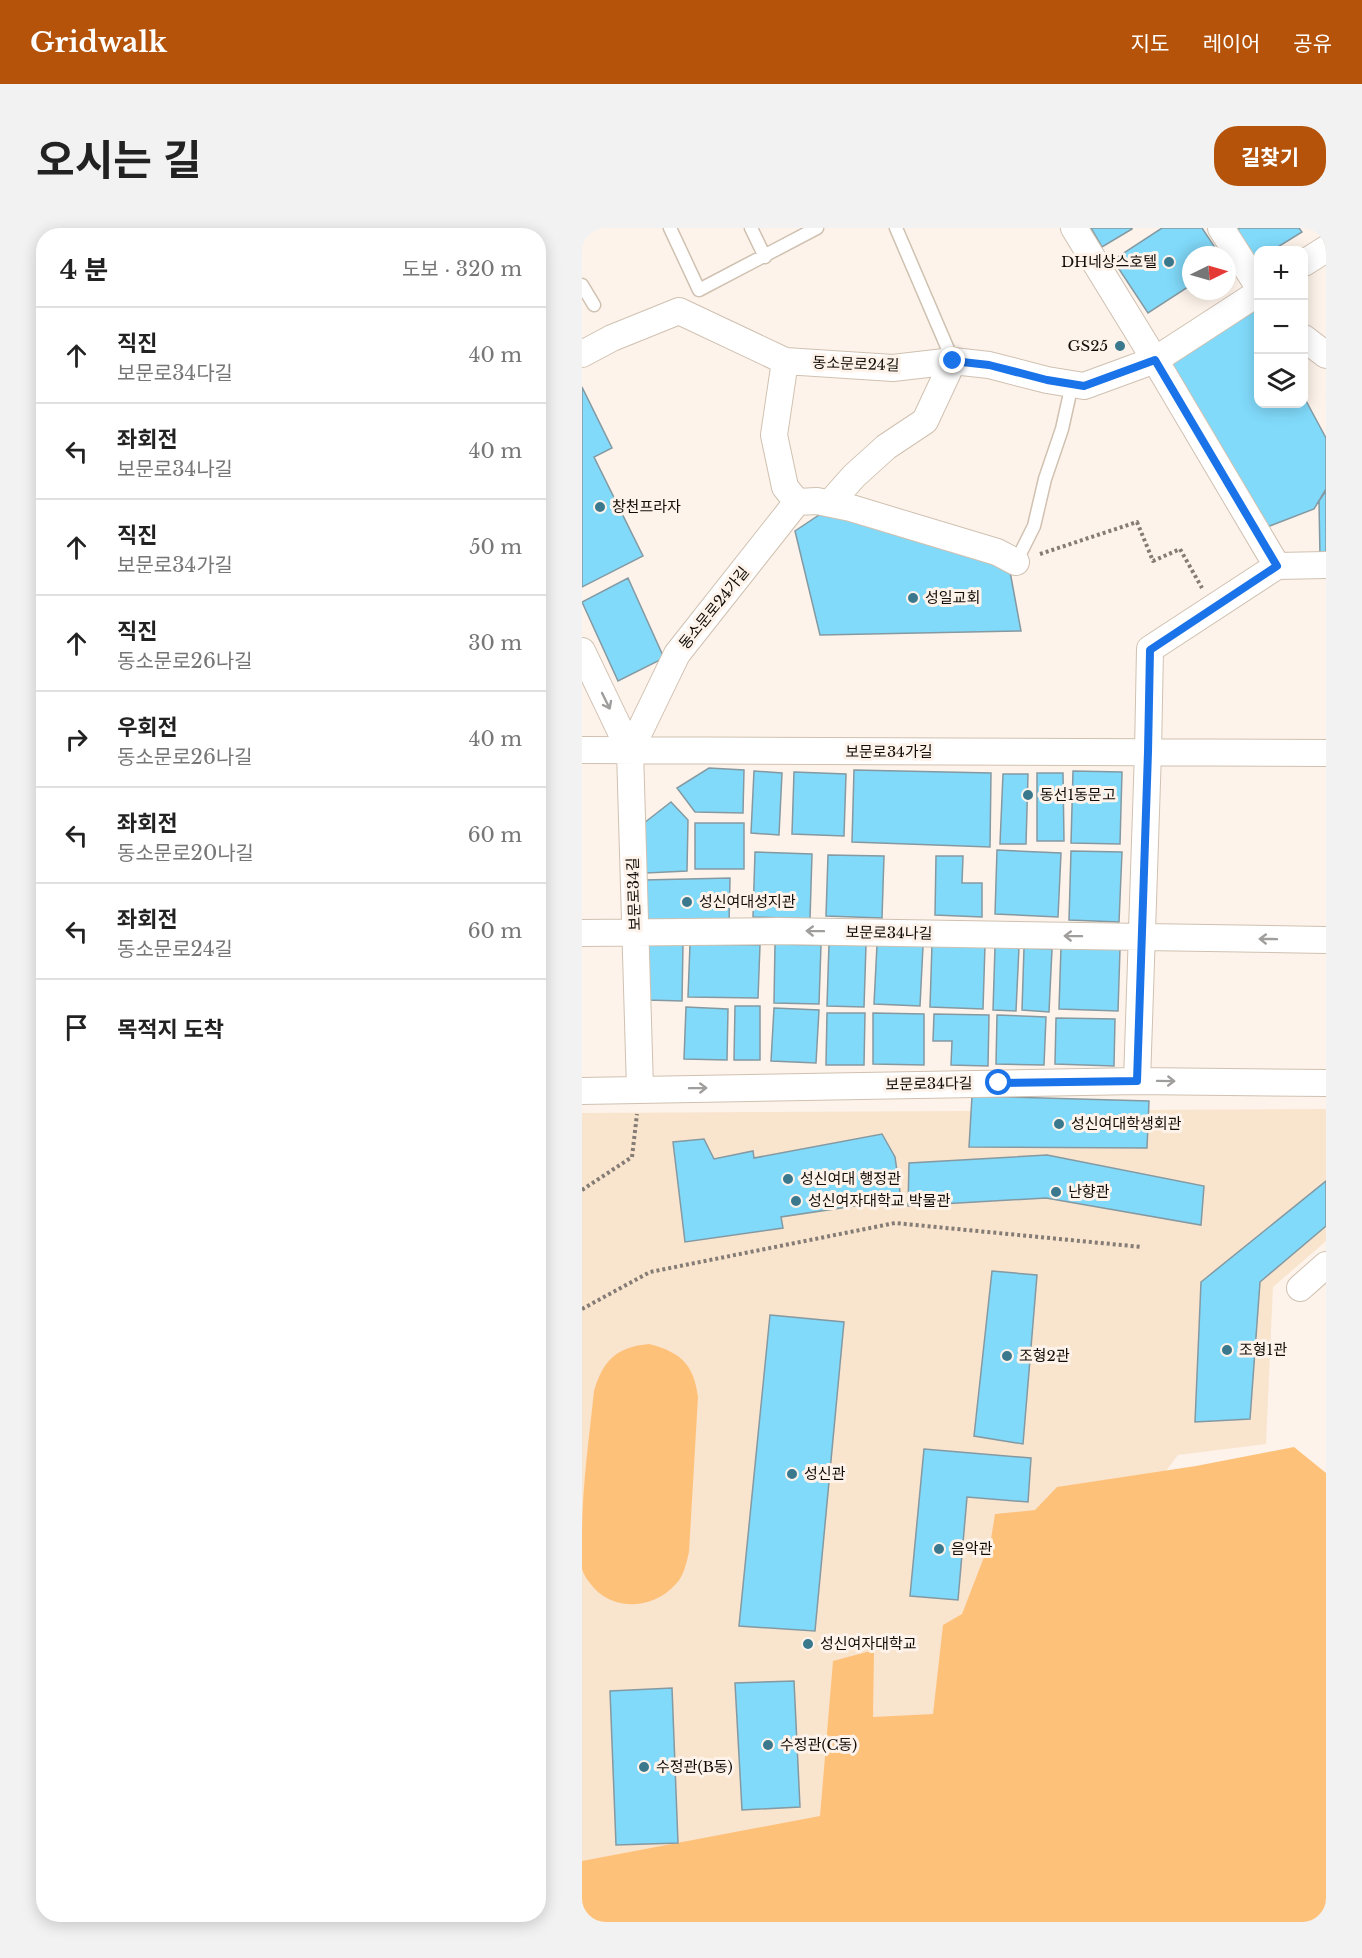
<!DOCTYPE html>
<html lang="ko">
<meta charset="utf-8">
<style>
body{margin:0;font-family:"Libre Baskerville","Noto Sans KR",serif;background:#f2f2f2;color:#222}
.controls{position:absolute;right:18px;top:18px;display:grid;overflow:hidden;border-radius:12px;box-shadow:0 3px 15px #0003}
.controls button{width:54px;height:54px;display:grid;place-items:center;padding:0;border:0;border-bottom:2px solid #e0e0e0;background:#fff;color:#222;font:30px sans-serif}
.compass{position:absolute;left:600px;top:18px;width:54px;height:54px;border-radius:50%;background:#fff;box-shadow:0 3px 15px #0003;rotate:85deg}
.stop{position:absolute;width:18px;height:18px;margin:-14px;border:4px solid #1a73e8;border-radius:50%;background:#fff}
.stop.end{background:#1a73e8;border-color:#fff;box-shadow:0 2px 6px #0008}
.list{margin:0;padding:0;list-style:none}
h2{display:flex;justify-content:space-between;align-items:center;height:78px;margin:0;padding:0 24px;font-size:26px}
h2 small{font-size:20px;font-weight:400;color:#767676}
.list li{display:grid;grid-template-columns:39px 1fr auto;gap:18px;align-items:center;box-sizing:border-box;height:96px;padding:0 24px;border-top:2px solid #e0e0e0}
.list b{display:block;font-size:22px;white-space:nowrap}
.list p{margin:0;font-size:20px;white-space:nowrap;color:#767676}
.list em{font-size:20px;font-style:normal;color:#767676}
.icon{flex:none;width:33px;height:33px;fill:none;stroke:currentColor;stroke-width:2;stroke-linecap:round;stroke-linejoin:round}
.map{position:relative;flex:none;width:744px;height:1694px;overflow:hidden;border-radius:24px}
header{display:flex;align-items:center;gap:36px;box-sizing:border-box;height:84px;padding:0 30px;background:#b45309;color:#fff}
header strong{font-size:28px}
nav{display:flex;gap:33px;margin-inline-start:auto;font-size:21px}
.intro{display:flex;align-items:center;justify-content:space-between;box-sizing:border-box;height:144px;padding:0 36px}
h1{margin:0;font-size:42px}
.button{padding:15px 27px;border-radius:24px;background:#b45309;color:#fff;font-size:21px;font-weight:700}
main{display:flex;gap:36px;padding:0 36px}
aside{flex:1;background:#fff;border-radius:24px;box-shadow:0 3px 15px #0003}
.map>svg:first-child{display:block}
.built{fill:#f9e4ce}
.green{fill:#fec17a}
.building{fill:#81dafa;stroke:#8499a2;stroke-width:1.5}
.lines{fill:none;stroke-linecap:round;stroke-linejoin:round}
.service-casing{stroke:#d0c1b1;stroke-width:15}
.minor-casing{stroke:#d0c1b1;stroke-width:28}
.path{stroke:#847c75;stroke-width:4;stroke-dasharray:3 3;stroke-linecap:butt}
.service{stroke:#fff;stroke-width:12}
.minor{stroke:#fff;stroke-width:26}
.oneway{stroke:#a09e9c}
.route{stroke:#1a73e8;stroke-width:8}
.poi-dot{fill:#3a788d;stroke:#fdf3ea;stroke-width:2}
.labels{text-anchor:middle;stroke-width:6;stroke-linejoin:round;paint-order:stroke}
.poi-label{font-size:15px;fill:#120d08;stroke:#fdf3ea;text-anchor:start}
.street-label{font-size:15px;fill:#120d08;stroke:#fdf3ea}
</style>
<header>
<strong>Gridwalk</strong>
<nav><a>지도</a><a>레이어</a><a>공유</a></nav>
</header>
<div class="intro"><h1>오시는 길</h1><a class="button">길찾기</a></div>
<main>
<aside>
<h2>4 분<small>도보 · 320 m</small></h2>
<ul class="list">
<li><svg class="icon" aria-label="ahead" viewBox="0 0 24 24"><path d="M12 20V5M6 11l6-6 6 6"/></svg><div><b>직진</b><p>보문로34다길</p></div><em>40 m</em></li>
<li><svg class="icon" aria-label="left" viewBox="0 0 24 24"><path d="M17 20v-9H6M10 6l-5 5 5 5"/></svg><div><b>좌회전</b><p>보문로34나길</p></div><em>40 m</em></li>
<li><svg class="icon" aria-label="ahead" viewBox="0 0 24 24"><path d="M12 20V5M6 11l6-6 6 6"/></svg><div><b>직진</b><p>보문로34가길</p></div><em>50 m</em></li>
<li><svg class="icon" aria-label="ahead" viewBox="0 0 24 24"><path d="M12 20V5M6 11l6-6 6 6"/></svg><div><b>직진</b><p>동소문로26나길</p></div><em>30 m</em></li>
<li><svg class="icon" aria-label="right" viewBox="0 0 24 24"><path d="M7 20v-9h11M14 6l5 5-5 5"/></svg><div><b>우회전</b><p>동소문로26나길</p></div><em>40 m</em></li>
<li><svg class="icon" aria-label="left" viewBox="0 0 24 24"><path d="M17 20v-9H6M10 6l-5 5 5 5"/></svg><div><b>좌회전</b><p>동소문로20나길</p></div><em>60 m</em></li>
<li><svg class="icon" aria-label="left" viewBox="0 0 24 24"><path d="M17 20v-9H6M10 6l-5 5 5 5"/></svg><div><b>좌회전</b><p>동소문로24길</p></div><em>60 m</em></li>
<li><svg class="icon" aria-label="arrive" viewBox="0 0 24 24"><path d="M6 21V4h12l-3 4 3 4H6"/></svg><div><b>목적지 도착</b></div></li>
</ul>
</aside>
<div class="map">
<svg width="744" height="1694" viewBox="0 0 744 1694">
<rect width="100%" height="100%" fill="#fdf3ea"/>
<path class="built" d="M744 881V1013L691 1059 684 1216 596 1227 307 1604 0 1694V885Z"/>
<path class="green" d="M67 1116C99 1124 112 1137 116 1169L107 1324C104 1336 102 1348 93 1357 72 1380 34 1384 12 1360 7 1354 2 1348 0 1341 0 1331 0 1319 0 1309 0 1260 7 1211 12 1163 21 1132 35 1119 67 1116Z
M712 1219 744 1245V1694H0V1633L238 1588 251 1433 292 1422 291 1489 351 1486 361 1397 380 1386 409 1311 413 1286 453 1282 475 1259 614 1238Z"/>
<path class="building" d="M509 0H550V1L520 19Z
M580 0H620L638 27H609V57L566 85 531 32Z
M658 0H717L720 4 691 22H676V32L674 34 654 3Z
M673 81 676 88V176H722V169L744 210V261L732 281 685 299 588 133Z
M0 159 30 220 12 229 61 328 0 359Z
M744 263V328L738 329 737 273Z
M237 287 294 295 427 338 439 403 238 407 213 303Z
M46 350 82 430 36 453 0 374Z
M127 540 162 542 161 585 113 584 95 560Z
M272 542 409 545 408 619 270 614Z
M172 543 200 545 197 607 169 605Z
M491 543 540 544 538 616 489 615Z
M212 544 264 546 262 608 210 606Z
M455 545H481L482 613H455Z
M421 546H446L444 616H418Z
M89 574 106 592 105 643 64 645 62 595Z
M113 595H162V641H113Z
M415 622 479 625 476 689 413 686Z
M489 623 540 624 537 694 487 692Z
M173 624 230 626 228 691 171 689Z
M246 627 302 628 300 690 244 688Z
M354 628H381L380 655H400V689L353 687Z
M148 650 147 696 63 697 62 652Z
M65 714 101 716 100 773 65 772Z
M108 716 178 717 176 770 106 769Z
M193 716 239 717 237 776 192 775Z
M247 716 284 717 282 779 245 778Z
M350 716 403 717 401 781 348 779Z
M295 717 341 718 338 778 292 776Z
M413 719H437L434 783 411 782Z
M479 719 538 721 536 783 477 781Z
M442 720 470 721 467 784 440 782Z
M153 778H178V832H152Z
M104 779 146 781 145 832 102 831Z
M192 780 237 782 234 835 189 833Z
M245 785H283L282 837H244Z
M291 785 342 786V837L291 836Z
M352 786 407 787 406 838 369 837 370 813H351Z
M415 787 464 789 462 837 414 836Z
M474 790 533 791 532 838 473 836Z
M390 868 567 873 565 920 387 919Z
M300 906 313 929 319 971 199 989 201 1000 103 1014 91 914 122 911 132 931 171 923 172 930Z
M465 927 622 958 619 997 464 970 326 978 327 935Z
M744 953V998L678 1054 668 1191 613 1194 619 1054Z
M410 1043 455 1047 441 1216 392 1208Z
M188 1087 262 1094 233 1403 157 1398Z
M342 1221 449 1230 446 1274 385 1269 376 1372 328 1368Z
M212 1453 218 1579 160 1582 153 1455Z
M90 1460 96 1615 34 1617 28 1463Z"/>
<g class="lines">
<defs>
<path id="service" d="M88 0 117 62 235 0
M169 0 183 29
M314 0 371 133
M0 57 12 77
M434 334 452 298 463 251 480 201 490 156"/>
<path id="minor" d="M492 0 573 132 695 338
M639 0 676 58
M722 35 744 21
M722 110 744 127
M0 126 30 110 97 83 203 133 311 140 371 133 407 137 465 152 502 158 573 132 676 65
M203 133 192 207 203 259 215 274
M248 275 272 248 304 219 343 193 371 133
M0 423 48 523 58 861
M0 522 744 525
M48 523 95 426 215 274 235 273 269 280 415 324 434 334
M0 705 197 703 744 712
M555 853 566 524 568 421 695 338 744 337
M0 863 555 853 744 855
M718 1060 744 1037"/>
</defs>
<use href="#service" class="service-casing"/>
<use href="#minor" class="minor-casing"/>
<path class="path" d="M458 326 555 294 571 333 598 321 620 360
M0 962 50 929 55 886
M0 1081 68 1044 313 995 560 1019"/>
<use href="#service" class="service"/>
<use href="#minor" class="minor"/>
</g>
<defs><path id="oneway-shaft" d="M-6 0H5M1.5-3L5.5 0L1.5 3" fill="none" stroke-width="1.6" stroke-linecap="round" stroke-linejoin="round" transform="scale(1.5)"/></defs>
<g class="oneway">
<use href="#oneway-shaft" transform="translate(24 473) rotate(64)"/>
<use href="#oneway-shaft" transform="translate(233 703) rotate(-179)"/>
<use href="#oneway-shaft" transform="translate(491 708) rotate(-179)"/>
<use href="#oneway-shaft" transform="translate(686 711) rotate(-179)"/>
<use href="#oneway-shaft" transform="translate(584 853) rotate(1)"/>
<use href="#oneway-shaft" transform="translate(116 860) rotate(-1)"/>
</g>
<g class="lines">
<path class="route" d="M371 133 407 137 465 152 502 158 573 132 695 338 568 422 566 524 555 853 417 855"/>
</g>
<g class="poi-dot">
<circle cx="587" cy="34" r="6"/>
<circle cx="538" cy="118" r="6"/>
<circle cx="18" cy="279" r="6"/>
<circle cx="331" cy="370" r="6"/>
<circle cx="446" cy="567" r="6"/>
<circle cx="105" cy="674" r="6"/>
<circle cx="477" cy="896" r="6"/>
<circle cx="206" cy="951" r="6"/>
<circle cx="474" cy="964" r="6"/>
<circle cx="214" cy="973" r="6"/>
<circle cx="645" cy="1122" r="6"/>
<circle cx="425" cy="1128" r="6"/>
<circle cx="210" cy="1246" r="6"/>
<circle cx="357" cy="1321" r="6"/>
<circle cx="226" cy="1416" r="6"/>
<circle cx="186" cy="1517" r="6"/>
<circle cx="62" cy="1539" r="6"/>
</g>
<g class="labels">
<g class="poi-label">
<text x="575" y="39" text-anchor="end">DH네상스호텔</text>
<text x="526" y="123" text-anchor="end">GS25</text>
<text x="30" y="284">창천프라자</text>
<text x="343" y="375">성일교회</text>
<text x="458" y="572">동선1동문고</text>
<text x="117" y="679">성신여대성지관</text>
<text x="489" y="901">성신여대학생회관</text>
<text x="218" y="956">성신여대 행정관</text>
<text x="486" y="969">난향관</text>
<text x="226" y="978">성신여자대학교 박물관</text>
<text x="657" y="1127">조형1관</text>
<text x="437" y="1133">조형2관</text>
<text x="222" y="1251">성신관</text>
<text x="369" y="1326">음악관</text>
<text x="238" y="1421">성신여자대학교</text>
<text x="198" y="1522">수정관(C동)</text>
<text x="74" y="1544">수정관(B동)</text>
</g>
<g class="street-label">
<text transform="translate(274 136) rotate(2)" y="5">동소문로24길</text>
<text transform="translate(132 380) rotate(-51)" y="5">동소문로24가길</text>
<text x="307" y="529">보문로34가길</text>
<text transform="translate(52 666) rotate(-92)" y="5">보문로34길</text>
<text transform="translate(307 705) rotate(1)" y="5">보문로34나길</text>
<text transform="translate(347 856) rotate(-1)" y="5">보문로34다길</text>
</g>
</g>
</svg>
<div class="controls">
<button>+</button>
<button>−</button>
<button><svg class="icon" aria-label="layers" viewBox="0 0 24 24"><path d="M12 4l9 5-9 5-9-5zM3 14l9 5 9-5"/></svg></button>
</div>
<svg class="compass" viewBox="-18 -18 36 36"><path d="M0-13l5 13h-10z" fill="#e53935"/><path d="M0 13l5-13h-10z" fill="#767676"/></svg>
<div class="stop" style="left:417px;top:855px"></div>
<div class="stop end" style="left:371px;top:133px"></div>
</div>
</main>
